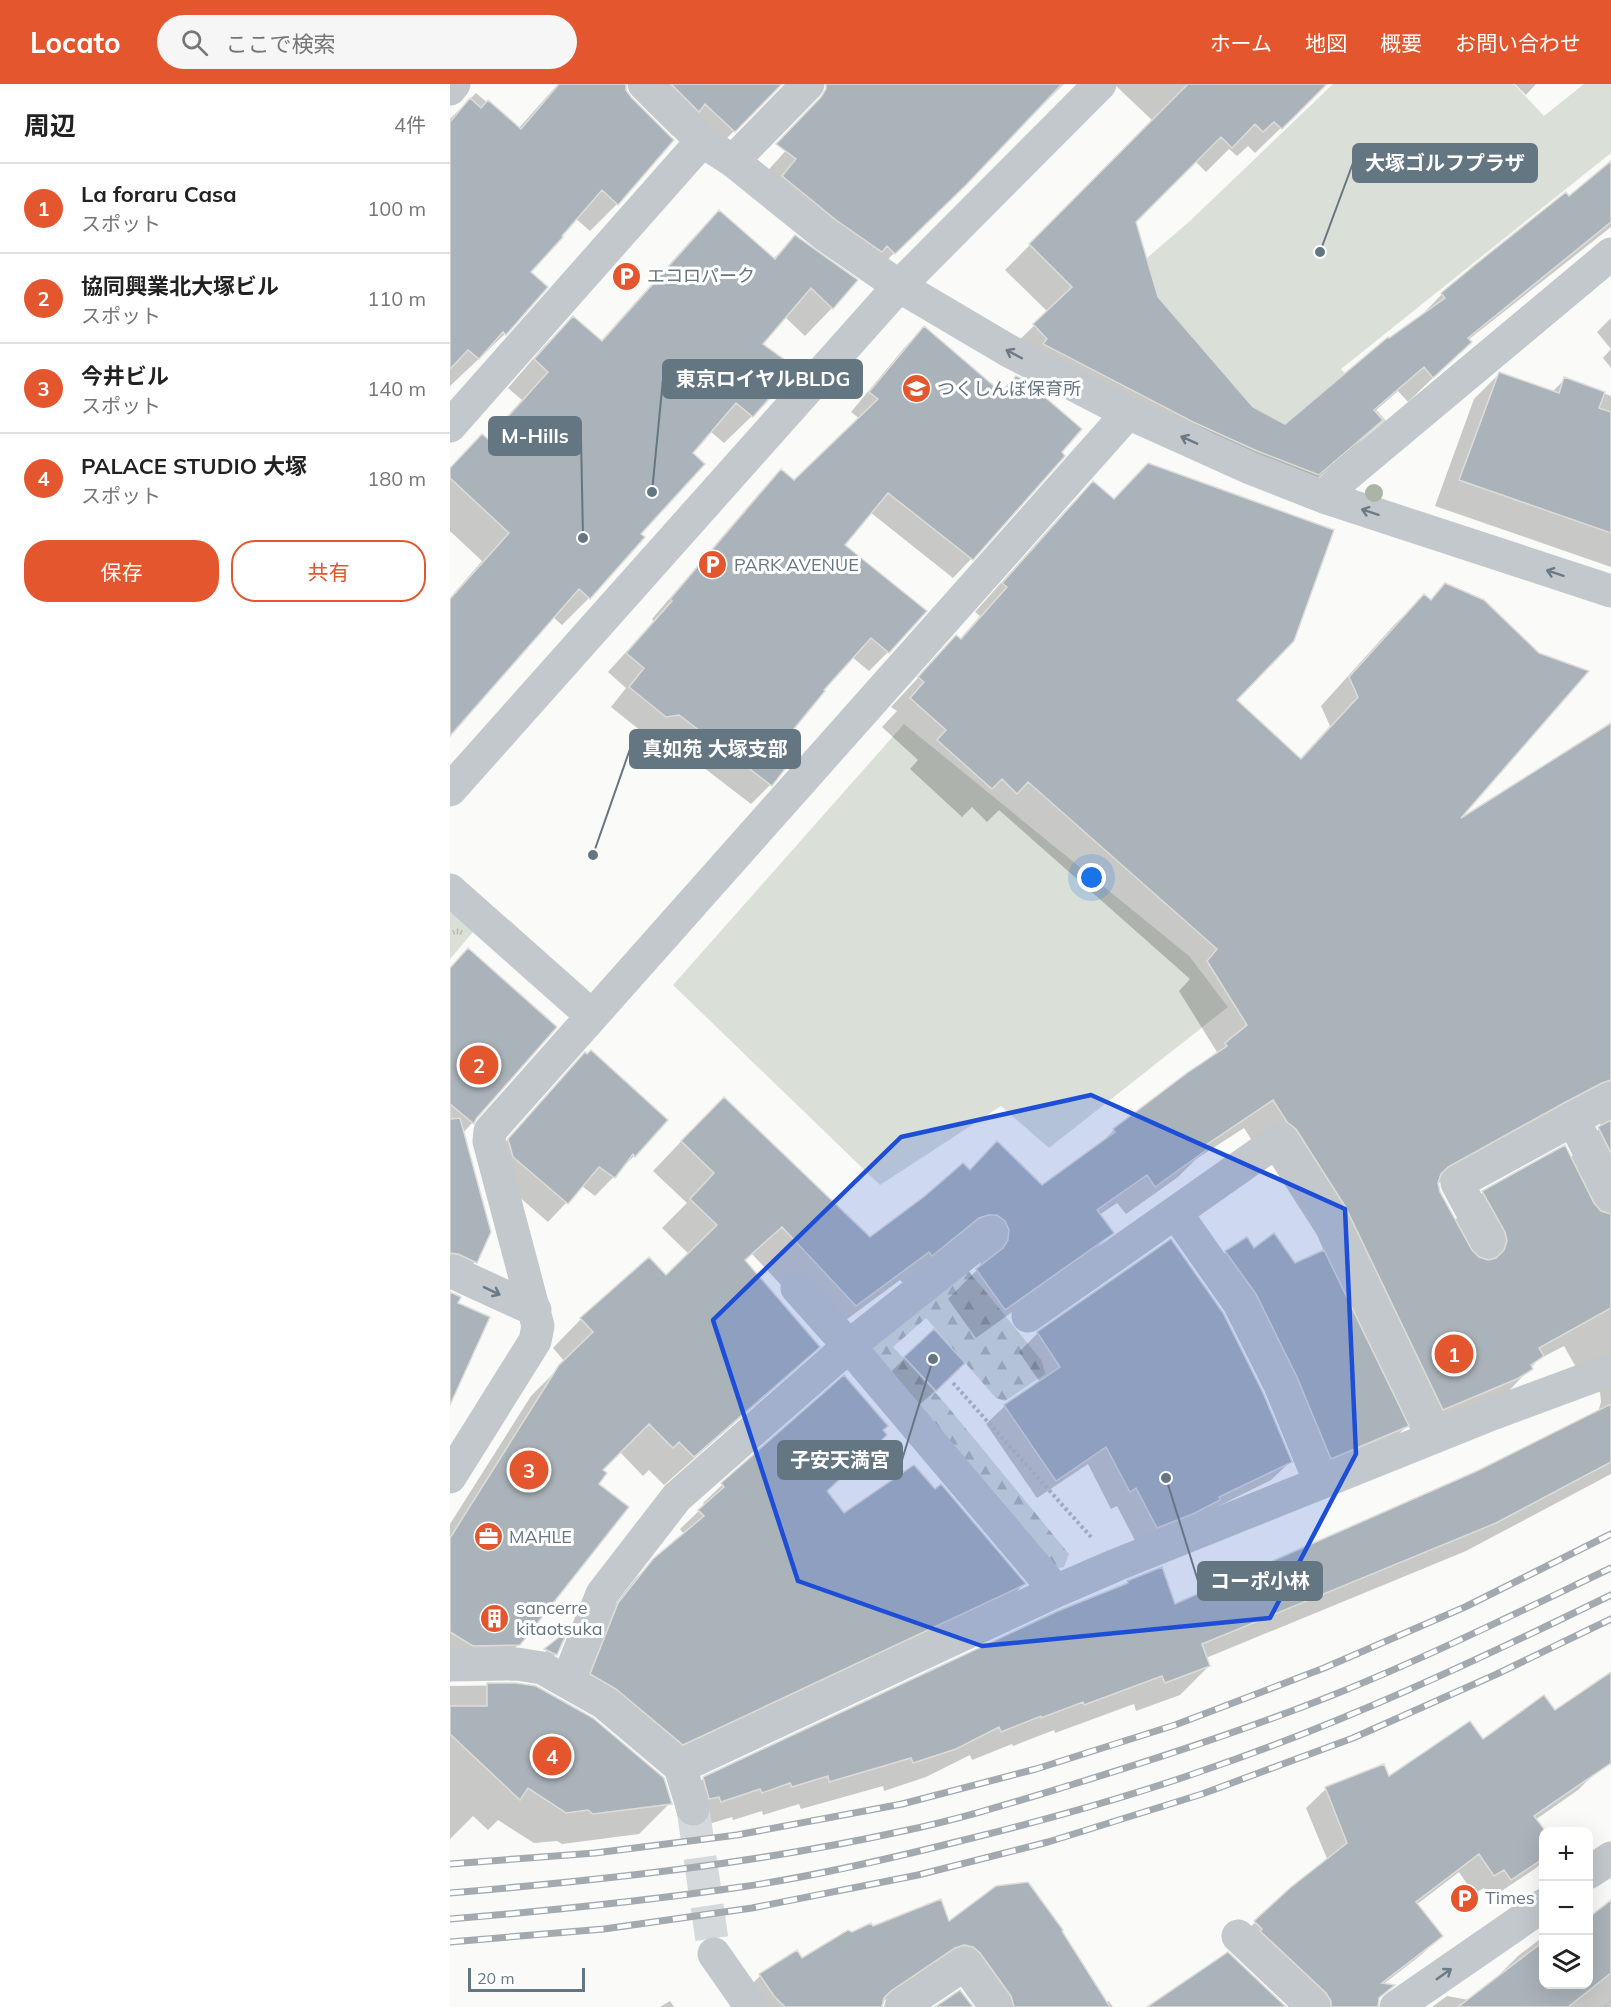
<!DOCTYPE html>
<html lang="ja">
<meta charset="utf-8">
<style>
body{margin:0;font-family:Mulish,"Noto Sans JP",sans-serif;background:#f6f6f6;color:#222}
.controls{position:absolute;right:18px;bottom:18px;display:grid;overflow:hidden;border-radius:12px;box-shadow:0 6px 24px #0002}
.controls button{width:54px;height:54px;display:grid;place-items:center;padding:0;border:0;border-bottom:2px solid #e0e0e0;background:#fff;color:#222;font:30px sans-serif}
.scale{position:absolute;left:18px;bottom:15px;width:117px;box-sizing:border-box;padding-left:6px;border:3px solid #657683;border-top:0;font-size:16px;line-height:21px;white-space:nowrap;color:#657683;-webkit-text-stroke:4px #fff;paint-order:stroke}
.you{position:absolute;left:642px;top:794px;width:21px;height:21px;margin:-15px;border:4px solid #fff;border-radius:50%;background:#1a73e8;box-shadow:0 0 0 9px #1a73e833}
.badge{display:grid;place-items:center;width:39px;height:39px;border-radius:50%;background:#e4572e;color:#fff;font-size:20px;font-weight:700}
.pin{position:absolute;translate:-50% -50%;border:3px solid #fff;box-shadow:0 2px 6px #0006}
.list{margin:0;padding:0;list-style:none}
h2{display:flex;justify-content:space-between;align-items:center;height:78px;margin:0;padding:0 24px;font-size:26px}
h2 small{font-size:20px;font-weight:400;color:#767676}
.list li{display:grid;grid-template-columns:39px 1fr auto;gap:18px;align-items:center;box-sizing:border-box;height:90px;padding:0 24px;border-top:2px solid #e0e0e0}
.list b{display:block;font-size:22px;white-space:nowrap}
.list p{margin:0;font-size:20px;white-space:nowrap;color:#767676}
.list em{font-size:20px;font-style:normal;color:#767676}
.actions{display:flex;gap:12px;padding:18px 24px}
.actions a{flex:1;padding:14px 0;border:2px solid #e4572e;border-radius:24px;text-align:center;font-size:21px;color:#e4572e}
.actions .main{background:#e4572e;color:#fff}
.icon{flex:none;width:33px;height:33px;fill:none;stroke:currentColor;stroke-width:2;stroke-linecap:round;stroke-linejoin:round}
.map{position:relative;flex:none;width:1161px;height:1923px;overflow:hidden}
header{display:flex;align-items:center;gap:36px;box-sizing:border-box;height:84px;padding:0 30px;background:#e4572e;color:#fff}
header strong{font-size:28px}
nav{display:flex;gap:33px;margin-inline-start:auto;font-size:21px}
.search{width:420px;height:54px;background:#f6f6f6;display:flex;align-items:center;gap:15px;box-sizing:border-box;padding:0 21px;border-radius:33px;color:#767676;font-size:22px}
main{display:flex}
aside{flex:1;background:#fff}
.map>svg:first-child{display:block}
.grass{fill:url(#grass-tufts)}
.forest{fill:url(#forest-firs)}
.pitch{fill:#dadfd7}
.shadow{fill:#0003;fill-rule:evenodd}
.building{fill:#aab3b9;stroke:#dcdcda;stroke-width:1.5}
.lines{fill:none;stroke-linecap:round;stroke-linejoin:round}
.minor-tunnel{stroke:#d5d9db;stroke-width:33;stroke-dasharray:33 16;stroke-linecap:butt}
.path{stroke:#bbbfc2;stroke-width:4;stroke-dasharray:3 3;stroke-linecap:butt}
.minor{stroke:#c3c8cc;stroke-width:33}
.rail-casing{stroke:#a2aab0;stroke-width:7}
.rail{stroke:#fff;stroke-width:4.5;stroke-dasharray:14;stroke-linecap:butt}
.tree{fill:#aab4a7}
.oneway{stroke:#6a7a87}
.marked{fill:#1d4ed8;fill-opacity:0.2;stroke:#1d4ed8;stroke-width:4.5;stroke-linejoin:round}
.labels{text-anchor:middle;stroke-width:6;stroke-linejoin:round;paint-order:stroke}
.poi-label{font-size:18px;fill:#657683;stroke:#fff;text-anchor:start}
.leader{fill:none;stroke:#657683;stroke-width:2}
.callout-dot{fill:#657683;stroke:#fff;stroke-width:2}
.callout{fill:#657683;stroke:#657683;stroke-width:2}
.callout-label{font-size:20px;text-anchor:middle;font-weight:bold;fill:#fff}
</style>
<header>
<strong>Locato</strong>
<div class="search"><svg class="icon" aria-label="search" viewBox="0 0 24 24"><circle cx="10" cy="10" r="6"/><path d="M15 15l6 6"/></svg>ここで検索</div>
<nav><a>ホーム</a><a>地図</a><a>概要</a><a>お問い合わせ</a></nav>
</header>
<main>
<aside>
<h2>周辺<small>4件</small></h2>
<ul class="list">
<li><span class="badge">1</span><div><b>La foraru Casa</b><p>スポット</p></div><em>100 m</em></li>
<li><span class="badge">2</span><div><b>協同興業北大塚ビル</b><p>スポット</p></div><em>110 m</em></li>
<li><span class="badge">3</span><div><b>今井ビル</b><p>スポット</p></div><em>140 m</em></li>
<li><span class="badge">4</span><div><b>PALACE STUDIO 大塚</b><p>スポット</p></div><em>180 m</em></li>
</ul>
<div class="actions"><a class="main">保存</a><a>共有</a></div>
</aside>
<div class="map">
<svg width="1161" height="1923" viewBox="0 0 1161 1923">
<defs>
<pattern id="grass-tufts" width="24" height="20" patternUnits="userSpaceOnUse" patternTransform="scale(1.5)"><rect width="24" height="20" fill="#dadfd7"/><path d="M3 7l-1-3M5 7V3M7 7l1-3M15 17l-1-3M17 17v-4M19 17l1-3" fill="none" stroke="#b4b9b4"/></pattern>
<pattern id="forest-firs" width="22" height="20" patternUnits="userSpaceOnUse" patternTransform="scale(1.5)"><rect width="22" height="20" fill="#dadfd7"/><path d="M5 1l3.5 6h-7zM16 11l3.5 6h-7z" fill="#b4b9b4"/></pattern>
</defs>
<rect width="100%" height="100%" fill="#fafaf8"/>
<path class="grass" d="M0 828 23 848 0 875Z"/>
<path class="forest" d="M508 1174 592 1277 595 1290 555 1317 546 1314 476 1234 443 1263 494 1318 619 1470 614 1483 600 1486 407 1255Z"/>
<path class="pitch" d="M883 0H1064L1094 32 1134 0H1161V69L891 285 940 341 869 396 806 372 603 266 667 200 741 136Z
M454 640 739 872 778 923 599 1064 551 1022 430 1101 223 901Z"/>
<path class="shadow" d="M108 0H139L167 120 140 147 125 134 79 188 96 203 55 250 0 302V35L26 9 68 45Z
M212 0H324L297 34 259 72 230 45 223 52 192 21Z
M396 0H614L419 194 312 93Z
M664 0H876L805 69 798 62 787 72 779 65 756 88 745 77 684 138 707 213 802 324 835 342 967 236 992 210 1027 181 1119 114 1161 79V143L1018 256 1020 258 958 318 948 307 924 328 931 336 906 361 843 415 559 266 598 228 555 186 703 37Z
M1065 0H1086L1076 11Z
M269 128 323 175 345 153 406 197 382 224 355 252 334 232 311 260 302 332 274 359 260 347 241 369 189 450 139 514 112 541 103 533 0 650V514L32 477 0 447V385L36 356 72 316 58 304 95 261 123 234 150 258 242 155Z
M1161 234V265L1147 248Z
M474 244 522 474 503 494 420 428 393 461 438 568 419 587 402 573 372 606 331 657 346 669 320 701 301 720 210 650 196 651 161 623 176 604 158 588 204 537 202 535 312 406 331 387 344 398 410 335 401 328 455 263Z
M1161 265V284L1153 274Z
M1049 290 1102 308 1115 295 1161 312V483L985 422 1024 315Z
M643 399 785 617 849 676 880 642 871 622 945 540 974 512 980 517 996 501 1005 739 1161 641V1390L1016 1467 756 1574 759 1582 730 1611 686 1627 684 1620 605 1649 604 1646 563 1662 562 1660 522 1676 520 1671 476 1693 434 1707 433 1702 351 1725 349 1720 313 1731 312 1727 283 1736 282 1733 242 1745 241 1741 231 1743 225 1723 254 1694 674 1502 678 1498 725 1522 1027 1388 1150 1327 1149 1325 1151 1318 1150 1308 1144 1300 1133 1296 1114 1262 1089 1275 1052 1314 964 1353 958 1341 943 1356 866 1388 762 1182 776 1168 803 1166 845 1181 874 1167 867 1151 817 1073 808 1066 794 1044 746 1075 728 1093 676 1130 667 1119 649 1131 662 1149 633 1177 526 1254 498 1215 530 1183 531 1175 453 1199 450 1196 377 1250 302 1170 294 1178 368 1263 339 1291 214 1401 199 1386 193 1392 170 1368 151 1386 147 1400 69 1560 40 1590H0V1440L81 1312 115 1278 103 1264 131 1235 199 1175 216 1193 239 1170 212 1144 237 1119 203 1087 245 1043 420 1155 519 1087 592 1102 646 1064 664 1046 767 968 729 907 740 895 549 726 537 738 522 723 512 733 460 685 468 676 432 643 447 627 441 623 506 553 509 556 530 532 525 528 615 427ZM1149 1035 1151 1043 1120 1074 1033 1108 1004 1137 989 1108 987 1100 1084 1047Z
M0 884 25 1034 22 1039 13 1049 25 1178 1 1202Z
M135 970 184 1072 145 1112 132 1102 98 1138 45 1092 40 1075Z
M721 1157 840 1378 821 1396 688 1462 667 1422 661 1425 638 1380 587 1414 536 1340 555 1322 590 1298 569 1268 588 1249Z
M455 1274 495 1298 466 1324 437 1292Z
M394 1293 375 1408 393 1431 574 1500 555 1519 213 1679 123 1609 150 1540 185 1495 204 1476 234 1450 230 1445 255 1421 253 1419 272 1401Z
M114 1551 106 1570 88 1589 77 1584Z
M1161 1590V1679L1144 1690 1128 1706 1085 1736 1094 1748V1776L1086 1784 1041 1814 1034 1804 1024 1810 1009 1788 966 1821 991 1852 971 1871 927 1905 901 1923H851L785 1857 841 1805 878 1777 856 1724 876 1705 934 1682 939 1695 1104 1628Z
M69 1601 220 1719 189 1750 112 1760 107 1757 84 1759 48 1736 38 1746 23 1732 0 1755V1602Z
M1161 1818V1923H982L997 1912 1019 1916 1050 1892 1049 1891 1068 1872 1094 1852V1900H1138Z
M498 1840 656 1919 659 1917 663 1923H536L511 1888 484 1883 432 1918 431 1923H299L291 1911 310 1892 347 1868 352 1876 402 1849 422 1844Z
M220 1917 224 1923H210Z"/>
<path class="building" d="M109 0H176V6L181 13 224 56 168 121 152 106 112 152 113 153 81 188 98 203 56 251 53 248 29 275 18 266 0 285V38L20 14 31 24 38 16 71 45Z
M221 0H332L285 48 255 20 249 28Z
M376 0H612L516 101 445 170 437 162 432 168 386 136 332 92 346 75 326 60 371 13 376 5Z
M738 0H877L832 45 824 38 813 48 805 40 782 64 771 53 686 138 708 213 803 323 835 340 938 253 939 254 995 214 991 209 1026 180 1116 108 1119 112 1161 77V138L1018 254 1022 258 983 294 974 283 924 326 933 336 869 391 807 367 743 338 593 260 597 255 583 240 622 203 579 160Z
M269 126 325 175 345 151 408 196 383 225 361 204 313 260 346 284 303 333 286 319 243 369 255 380 191 450 195 453 140 515 129 505 0 652V515L59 449 0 394V384L32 350 38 355 98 288 84 275 123 232 152 257Z
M474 242 551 308 566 292 576 297 632 345 612 368 615 372 523 476 438 409 395 461 477 527 439 569 421 554 374 606 375 607 334 657 348 668 322 702 229 631 216 633 179 603 194 584 176 569 222 517 220 515 331 385 344 396 428 315 419 308Z
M1049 288 1109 309 1114 293 1155 308 1149 324 1161 328V449L1009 396Z
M698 379 884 446 844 557 787 616 851 675 908 613 899 593 974 510 981 516 995 499 1034 516 1089 569 1139 587 1011 734 1161 639V996L1152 999 1114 1019 998 1083 991 1090 988 1099 990 1108 1022 1166 1029 1173 1038 1176 1046 1174 1054 1166 1057 1157 1055 1148 1032 1107 1115 1061 1144 1119 1151 1127 1161 1130V1224L1089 1264 1094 1272 1081 1281 1083 1285 1069 1294 993 1326 895 1122 846 1045 837 1038 823 1016 756 1061 759 1064 705 1103 697 1091 647 1126 664 1149 555 1226 526 1185 553 1164 558 1156 559 1146 555 1137 547 1131H538L529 1134 482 1172 479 1168 406 1222 332 1143 295 1176 370 1263 244 1373 229 1358 223 1364 199 1340 153 1386 157 1389 149 1400 179 1423 70 1561 23 1562 0 1548V1454L109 1281 143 1248 130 1234 199 1173 216 1191 267 1141 240 1115 264 1089 231 1057 274 1013 420 1153 475 1112 513 1079 520 1086 547 1057 592 1101 665 1048 663 1045 737 989 777 962 775 959 797 941 757 877 767 865 578 698 567 710 552 695 542 705 487 656 496 646 460 614 474 598 468 593 506 551 511 555 557 503 552 499 643 397 664 415Z
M18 864 107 943 26 1035 24 1040 0 1020V884Z
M141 966 218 1036 185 1073 183 1070 165 1094 149 1083 118 1120 63 1073 58 1055 135 968 137 970Z
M10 1034 41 1148 27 1179 8 1170 0 1169V1035Z
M1161 1036V1069L1148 1043Z
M824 1149 845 1179 874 1166 959 1342 881 1375 847 1293 806 1210 775 1167 797 1153 804 1164Z
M721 1155 773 1229 813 1309 842 1378 769 1413 770 1416 745 1429 707 1444 686 1404 680 1408 656 1363 606 1397 554 1321 610 1283 587 1248Z
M0 1208 11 1213 8 1219 40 1233 0 1321Z
M484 1245 515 1279 486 1307 454 1273Z
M394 1291 438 1342 433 1346 437 1351 377 1407 394 1429 464 1381 485 1405 491 1400 576 1500 233 1661 166 1605 140 1590 168 1519 203 1475 254 1432 248 1426 274 1403 271 1399Z
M1161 1320V1378L1046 1439 752 1560 760 1582 715 1599 712 1592 634 1621 633 1618 591 1634V1632L551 1648 549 1643 506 1665 463 1679 461 1674 379 1698 378 1692 342 1703 340 1699 312 1709 310 1705 271 1718 269 1713 259 1715 253 1693 608 1527 678 1499 677 1497 712 1483 725 1520 1027 1387Z
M118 1546 107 1571 94 1565Z
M1161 1588V1679L1084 1732 1094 1745V1774L1061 1796 1054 1786 1044 1792 1029 1770 966 1818 993 1852 932 1899 945 1901 929 1914 928 1923H881V1917L876 1909 810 1847 812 1845 804 1837 840 1804 897 1759 875 1703 934 1680 939 1692 1020 1637 1033 1655 1094 1611 1105 1626Z
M37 1599H66L86 1602 143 1634 214 1694 222 1720 143 1730 138 1726 116 1729 78 1704 70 1716 0 1650V1622H37Z
M578 1798 613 1846 612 1847 660 1923H564L561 1912 530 1869 523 1863 514 1861 505 1864 441 1907 434 1914 432 1923H335L324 1912 309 1890 347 1866 352 1874 398 1846 402 1848 421 1839 423 1842 491 1815 499 1837 546 1802Z
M1161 1816V1889L1118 1923H1008L1094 1857V1900H1138V1834Z
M778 1868 836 1923H697Z
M510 1906 523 1923H485Z"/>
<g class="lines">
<path class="minor-tunnel" d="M243 1725 264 1870"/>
<path class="path" d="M503 1299 641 1453
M1155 1923 1161 1918"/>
<path class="minor" d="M194 0 252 57 283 77 375 151 449 202 559 267 678 329 800 384 874 413 1161 507
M0 5 4 0
M283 77 358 0
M0 342 252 57
M874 413 893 394 1161 170
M0 706 449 202 650 0
M0 806 141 931
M1123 1035 1161 1111
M726 1129 789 1219 830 1301 870 1398
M1038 1157 1007 1099 1161 1015
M0 1187 85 1226
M347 1204 399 1262 541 1149
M578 1232 830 1055 878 1130 985 1353
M0 1393 85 1257 88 1242 39 1057 40 1047 678 329
M0 1581 67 1580 92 1584 154 1619 230 1683 243 1725
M117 1598 152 1510 227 1413 399 1262 606 1507
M230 1683 606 1507 666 1481 1042 1330 1161 1286
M1138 1789 1161 1774
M788 1852 863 1923
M264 1870 301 1923
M451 1923 515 1880 546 1923
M946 1923 1094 1821"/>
<defs>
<path id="rail" d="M0 1780 145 1769 287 1751 452 1720 586 1685 725 1641 874 1584 1015 1523 1161 1450
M0 1809C153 1796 303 1780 453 1747 511 1735 568 1717 624 1700 712 1673 798 1645 883 1611 978 1573 1069 1528 1161 1484
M0 1835C97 1827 194 1817 291 1803 367 1792 443 1774 518 1755 595 1736 671 1715 746 1689 889 1641 1026 1577 1161 1511
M0 1858 154 1845 302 1824 468 1791 598 1758 752 1710 903 1654 1047 1590 1161 1535"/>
</defs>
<use href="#rail" class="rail-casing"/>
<use href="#rail" class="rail"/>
</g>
<circle class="tree" cx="924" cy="409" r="9"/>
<defs><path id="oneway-shaft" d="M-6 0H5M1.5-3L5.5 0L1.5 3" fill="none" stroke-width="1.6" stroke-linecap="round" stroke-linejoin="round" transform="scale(1.5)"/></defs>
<g class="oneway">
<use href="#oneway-shaft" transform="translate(564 270) rotate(-152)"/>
<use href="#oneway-shaft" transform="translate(739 356) rotate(-156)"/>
<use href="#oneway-shaft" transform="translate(920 428) rotate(-162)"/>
<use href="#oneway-shaft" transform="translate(1105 489) rotate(-162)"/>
<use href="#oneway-shaft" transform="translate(42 1207) rotate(25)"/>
<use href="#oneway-shaft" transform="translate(994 1890) rotate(-35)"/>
</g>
<path class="marked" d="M641 1011 895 1125 906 1370 820 1534 532 1562 348 1497 263 1236 451 1053Z"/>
<defs>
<symbol id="parking-disc" viewBox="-11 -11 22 22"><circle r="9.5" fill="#e4572e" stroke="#fff"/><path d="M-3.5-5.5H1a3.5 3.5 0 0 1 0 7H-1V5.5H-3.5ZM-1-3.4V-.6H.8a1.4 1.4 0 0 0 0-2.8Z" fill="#fff"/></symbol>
<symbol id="school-disc" viewBox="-11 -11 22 22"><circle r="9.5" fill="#e4572e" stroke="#fff"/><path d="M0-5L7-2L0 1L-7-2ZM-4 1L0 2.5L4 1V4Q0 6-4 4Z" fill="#fff"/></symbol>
<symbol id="office-disc" viewBox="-11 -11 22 22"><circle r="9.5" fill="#e4572e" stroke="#fff"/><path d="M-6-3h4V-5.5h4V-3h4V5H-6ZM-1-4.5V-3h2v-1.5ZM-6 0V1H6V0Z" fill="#fff"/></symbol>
<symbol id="building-disc" viewBox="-11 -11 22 22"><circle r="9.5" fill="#e4572e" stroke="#fff"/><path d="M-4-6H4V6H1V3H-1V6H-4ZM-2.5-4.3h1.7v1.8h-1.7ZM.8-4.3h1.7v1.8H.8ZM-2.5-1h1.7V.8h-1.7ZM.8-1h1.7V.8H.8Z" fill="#fff"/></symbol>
</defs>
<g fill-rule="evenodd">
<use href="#parking-disc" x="160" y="176" width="33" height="33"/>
<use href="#school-disc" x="450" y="288" width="33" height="33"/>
<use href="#parking-disc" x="246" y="464" width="33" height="33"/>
<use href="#office-disc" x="22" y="1436" width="33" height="33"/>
<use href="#building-disc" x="28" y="1518" width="33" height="33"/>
<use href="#parking-disc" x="998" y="1798" width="33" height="33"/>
</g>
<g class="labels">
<g class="poi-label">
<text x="197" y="198">エコロパーク</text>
<text x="487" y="311">つくしんぼ保育所</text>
<text x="284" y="487">PARK AVENUE</text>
<text x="59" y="1459">MAHLE</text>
<text x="66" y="1530">sancerre<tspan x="66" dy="21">kitaotsuka</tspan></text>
<text x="1035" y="1820">Times</text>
</g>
</g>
<path class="leader" d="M870 168L903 79M202 408L213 295M133 454L131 352M143 771L180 665M483 1275L452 1376M716 1394L748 1497"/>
<g class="callout-dot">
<circle cx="870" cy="168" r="6"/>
<circle cx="202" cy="408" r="6"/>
<circle cx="133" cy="454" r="6"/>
<circle cx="143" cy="771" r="6"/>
<circle cx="483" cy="1275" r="6"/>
<circle cx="716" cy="1394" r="6"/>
</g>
<g class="callout">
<rect x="903" y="60" width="184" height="38" rx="6"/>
<rect x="213" y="276" width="199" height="38" rx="6"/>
<rect x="39" y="333" width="92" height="38" rx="6"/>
<rect x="180" y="646" width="170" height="38" rx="6"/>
<rect x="328" y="1357" width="124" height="38" rx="6"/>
<rect x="748" y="1478" width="124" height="38" rx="6"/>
</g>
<g class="callout-label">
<text x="995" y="86">大塚ゴルフプラザ</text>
<text x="313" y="302">東京ロイヤルBLDG</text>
<text x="85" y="359">M-Hills</text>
<text x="265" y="672">真如苑 大塚支部</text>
<text x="390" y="1383">子安天満宮</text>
<text x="810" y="1504">コーポ小林</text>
</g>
</svg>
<div class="controls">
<button>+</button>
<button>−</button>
<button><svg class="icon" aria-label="layers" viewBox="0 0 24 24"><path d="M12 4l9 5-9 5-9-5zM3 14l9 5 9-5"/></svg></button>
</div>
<div class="scale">20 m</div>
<div class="you"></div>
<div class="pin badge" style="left:1004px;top:1270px">1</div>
<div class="pin badge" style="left:29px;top:981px">2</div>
<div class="pin badge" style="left:79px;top:1386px">3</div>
<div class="pin badge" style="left:102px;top:1672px">4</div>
</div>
</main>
